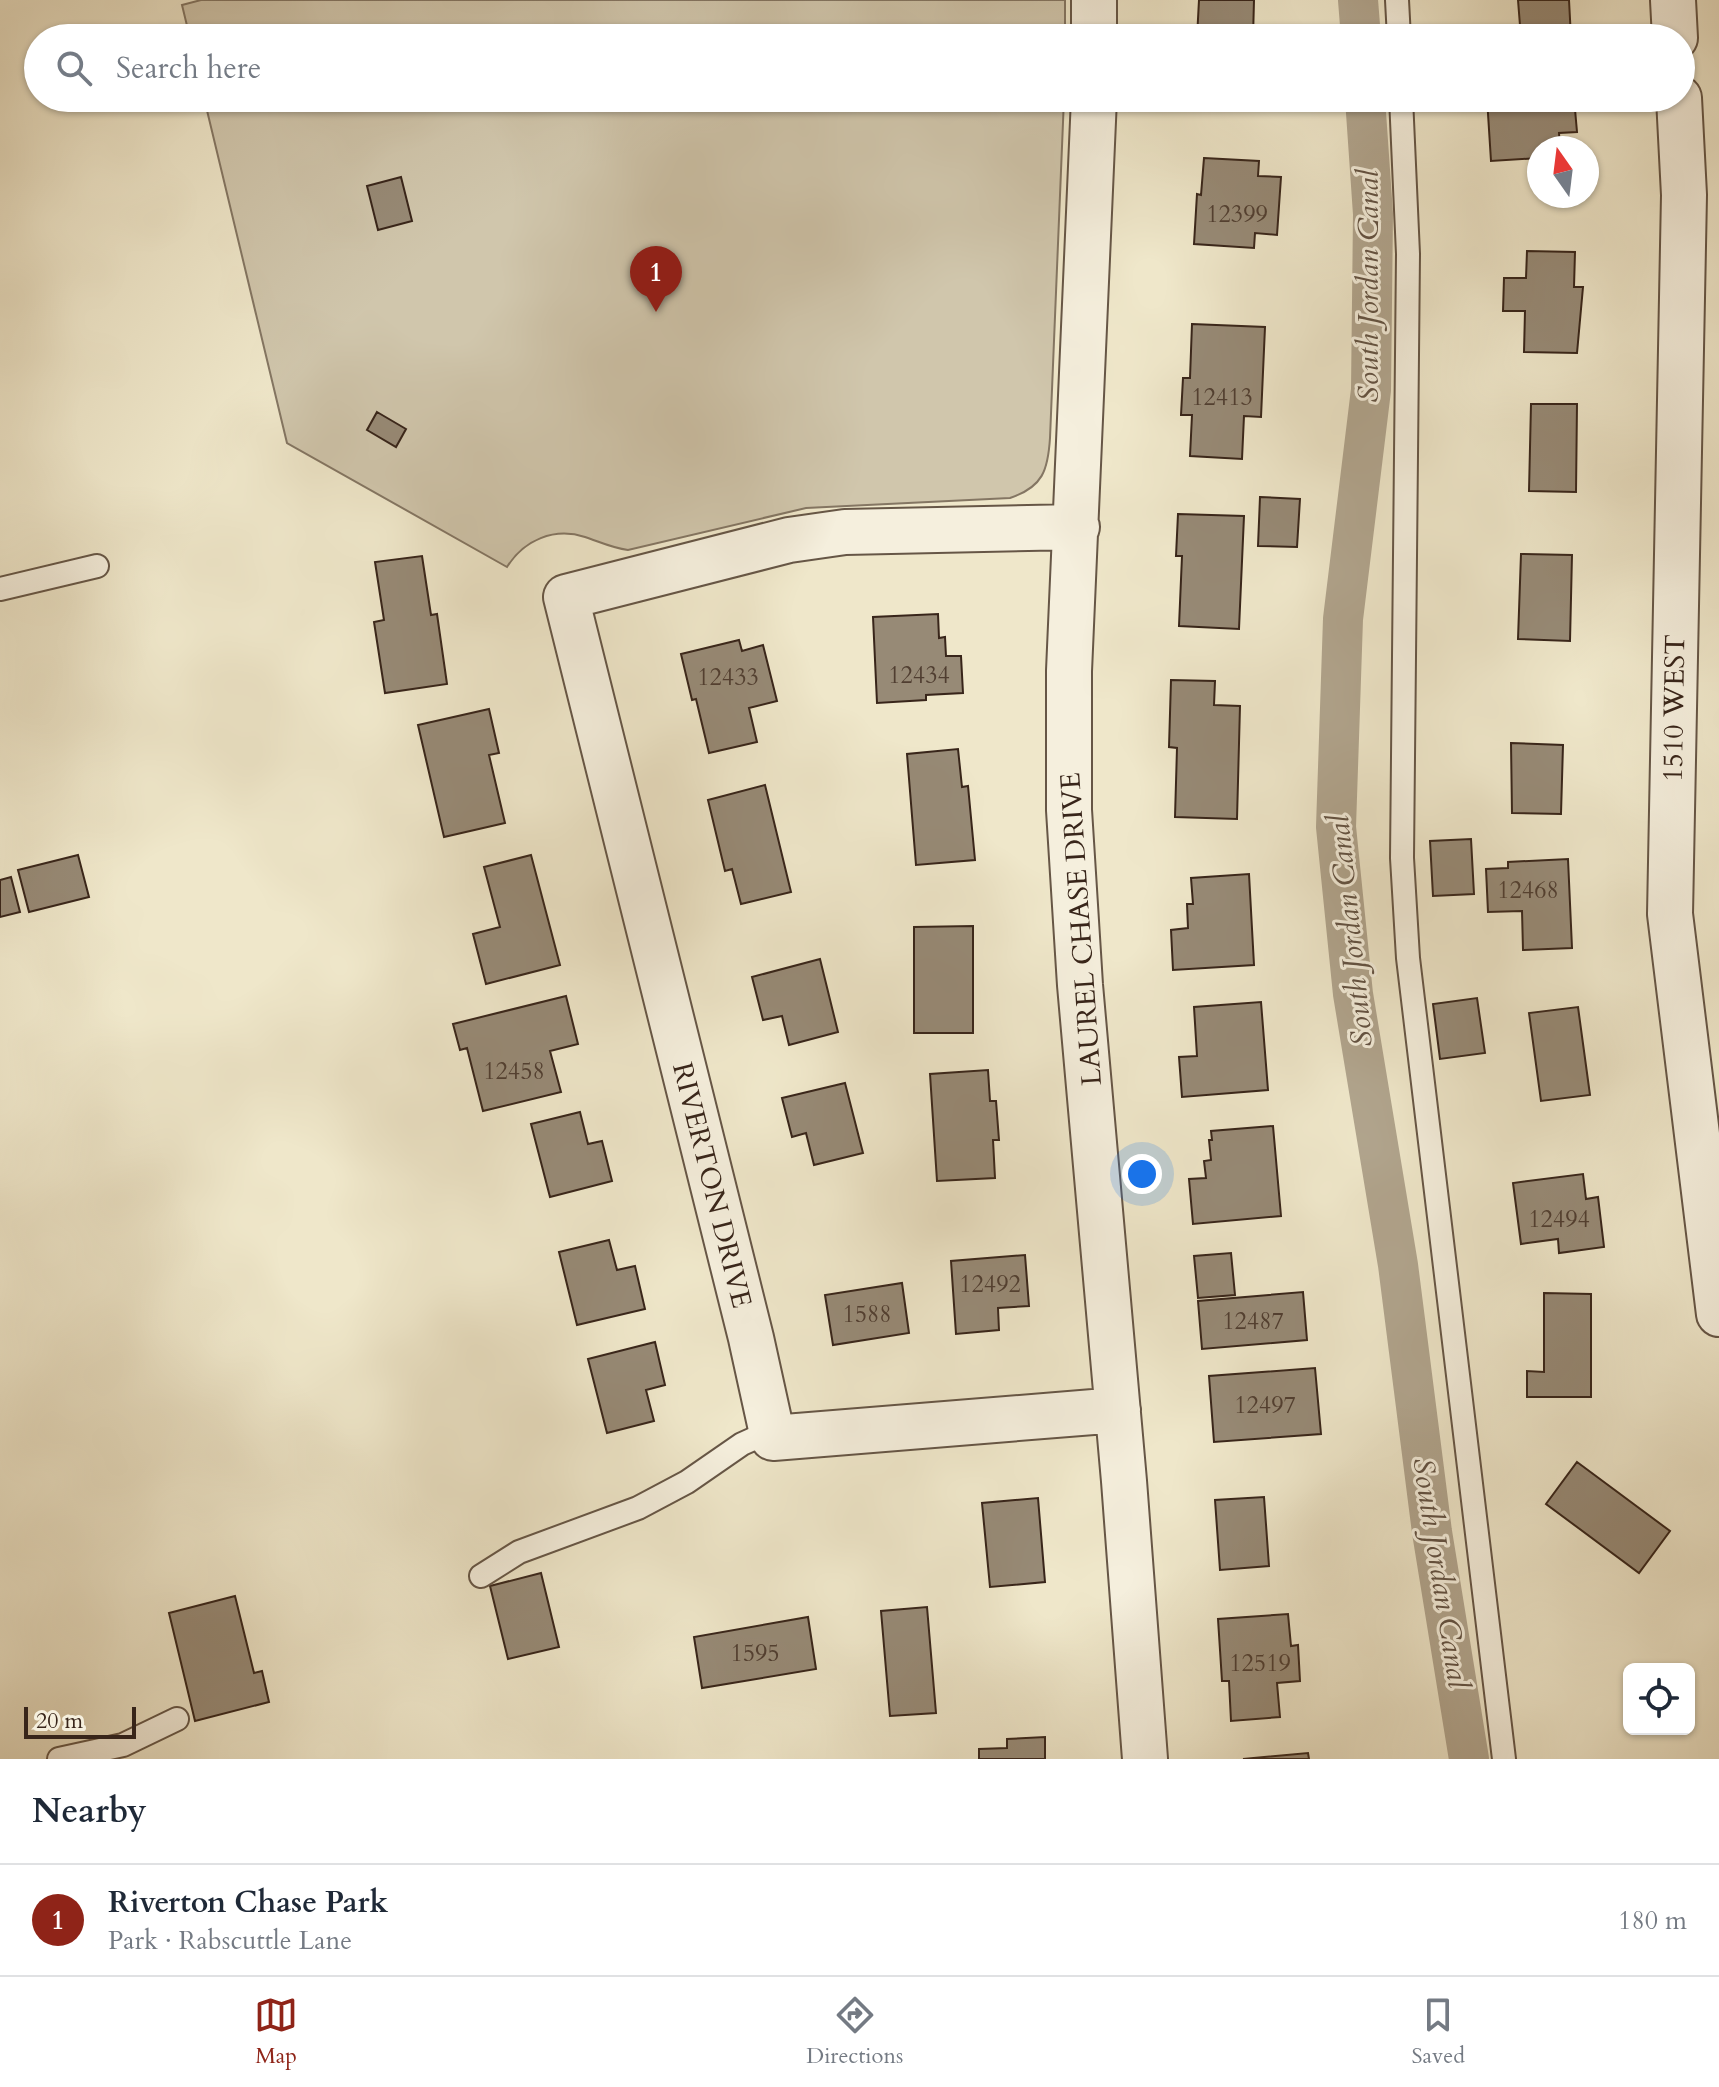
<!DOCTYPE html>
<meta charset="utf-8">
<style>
body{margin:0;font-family:Cardo,serif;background:#f6f6f7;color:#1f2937}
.controls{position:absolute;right:24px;bottom:24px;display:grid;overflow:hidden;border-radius:12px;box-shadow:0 2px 6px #0004}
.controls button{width:72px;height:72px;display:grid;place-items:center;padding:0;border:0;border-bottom:2px solid #e0e1e3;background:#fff;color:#1f2937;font:40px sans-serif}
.compass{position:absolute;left:1527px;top:136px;width:72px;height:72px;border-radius:50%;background:#fff;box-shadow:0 2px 6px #0004;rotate:346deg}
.scale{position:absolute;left:24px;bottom:20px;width:112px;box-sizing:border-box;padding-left:8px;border:4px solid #38251a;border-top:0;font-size:22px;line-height:28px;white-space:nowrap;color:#38251a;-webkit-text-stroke:6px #f5efdd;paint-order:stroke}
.you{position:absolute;left:1142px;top:1174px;width:28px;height:28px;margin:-20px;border:6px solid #fff;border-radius:50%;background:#1a73e8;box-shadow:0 0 0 12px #1a73e833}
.badge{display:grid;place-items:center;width:52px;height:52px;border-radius:50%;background:#8f2418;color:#fff;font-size:26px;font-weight:700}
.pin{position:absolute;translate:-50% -66px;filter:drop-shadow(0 2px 4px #0008)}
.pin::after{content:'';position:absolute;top:42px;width:28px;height:24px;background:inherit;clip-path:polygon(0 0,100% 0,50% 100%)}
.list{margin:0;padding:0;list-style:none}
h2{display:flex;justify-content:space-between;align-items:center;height:104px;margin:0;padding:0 32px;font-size:34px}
h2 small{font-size:26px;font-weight:400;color:#747a83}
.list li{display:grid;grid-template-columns:52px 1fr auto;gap:24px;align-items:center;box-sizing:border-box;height:112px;padding:0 32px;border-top:2px solid #e0e1e3}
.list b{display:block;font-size:30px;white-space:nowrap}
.list p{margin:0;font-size:26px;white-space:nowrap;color:#747a83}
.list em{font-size:26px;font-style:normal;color:#747a83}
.icon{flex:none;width:44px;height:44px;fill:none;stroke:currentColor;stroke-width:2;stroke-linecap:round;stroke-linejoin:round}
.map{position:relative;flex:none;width:1719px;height:1759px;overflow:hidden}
.search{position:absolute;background:#fff;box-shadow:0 2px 6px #0004;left:24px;right:24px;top:24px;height:88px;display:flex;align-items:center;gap:20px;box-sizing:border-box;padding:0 28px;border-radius:44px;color:#747a83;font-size:30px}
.sheet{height:216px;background:#fff}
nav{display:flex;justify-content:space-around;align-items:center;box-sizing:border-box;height:112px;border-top:2px solid #e0e1e3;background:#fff;font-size:22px;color:#747a83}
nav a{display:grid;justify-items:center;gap:4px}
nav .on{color:#8f2418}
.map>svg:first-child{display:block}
.green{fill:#d0c6ac;stroke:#847663;stroke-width:2}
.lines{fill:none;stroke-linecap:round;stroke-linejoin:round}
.canal{stroke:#b1a58e;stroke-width:40}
.building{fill:#978a76;stroke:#38251a;stroke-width:2}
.lane-casing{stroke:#665646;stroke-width:26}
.street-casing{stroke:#665646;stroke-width:48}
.lane{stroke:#f5efdd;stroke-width:22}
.street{stroke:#f5efdd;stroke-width:44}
.labels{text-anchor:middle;stroke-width:6;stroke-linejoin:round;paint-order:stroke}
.number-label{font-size:24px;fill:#503e31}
.street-label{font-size:28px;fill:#38251a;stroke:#f5efdd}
.water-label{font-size:30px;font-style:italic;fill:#625243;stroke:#f5efdd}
</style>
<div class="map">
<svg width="1719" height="1759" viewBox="0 0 1719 1759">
<rect width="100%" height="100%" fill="#efe7ca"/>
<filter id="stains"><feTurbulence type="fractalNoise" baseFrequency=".0025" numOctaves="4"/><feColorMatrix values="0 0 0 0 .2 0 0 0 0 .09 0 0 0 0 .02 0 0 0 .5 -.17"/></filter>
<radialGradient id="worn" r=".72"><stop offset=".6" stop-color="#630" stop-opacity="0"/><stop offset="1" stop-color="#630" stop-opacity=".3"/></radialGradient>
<path class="green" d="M201 0H1065V38H190L182 5Z
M204 98H1064L1050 438C1048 470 1043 487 1010 498L806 508 628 550C612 548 600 542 585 537 554 527 524 540 507 567L287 443Z"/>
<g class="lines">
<path class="canal" d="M1358 0 1361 38
M1365 98 1373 214 1371 390 1343 619 1336 827 1353 994 1398 1265 1432 1532 1469 1759"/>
</g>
<path class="building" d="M1199 0H1254L1253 38H1197Z
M1518 0H1569L1571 38H1521Z
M1487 98H1574L1577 132 1559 133 1560 148H1539V158L1491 161Z
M1204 158 1259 161 1258 176 1281 177 1277 235 1255 233 1254 248 1194 244 1197 194 1201 195Z
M401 177 412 221 378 230 367 186Z
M1527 251 1575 252 1574 287H1583L1577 353 1524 352 1525 311H1503L1504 278H1526Z
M1192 324 1265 327 1261 417 1244 416 1242 459 1190 456 1192 415H1181L1183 378H1190Z
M1531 404H1577L1576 492 1529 491Z
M377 412 406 429 396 447 367 430Z
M1260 497 1300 499 1297 547 1258 546Z
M1178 514 1244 516 1239 629 1179 626 1182 556H1176Z
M1521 554 1572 555 1570 641 1518 639Z
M422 556 431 615 437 614 447 684 385 693 374 622 384 620 375 562Z
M938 614 939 638 945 637 946 656H961L963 693 926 695V700L877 703 873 617Z
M739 640 742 651 763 645 777 701 749 708 757 742 709 753 696 699 692 700 681 654Z
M1171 680 1215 681 1214 705 1240 706 1237 819 1175 817 1177 748 1169 747Z
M489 709 499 753 489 755 505 823 444 837 418 725Z
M1511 743 1563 745 1561 814 1512 813Z
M958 749 962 787 968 786 975 860 916 865 907 754Z
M765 785 791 892 741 904 732 869 725 871 708 800Z
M1471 839 1474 894 1433 896 1430 841Z
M78 855 89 897 29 912 18 870Z
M531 855 560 965 486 984 473 934 500 927 484 867Z
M1568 859 1572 948 1523 950 1522 911 1488 912 1486 869 1508 868V862Z
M1249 874 1254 965 1173 970 1171 930 1188 928 1187 904H1193L1191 878Z
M11 877 20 912 0 917V880Z
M973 926V1033H914V927Z
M820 959 838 1032 789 1045 782 1016 763 1020 752 977Z
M566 996 578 1044 550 1051 561 1092 483 1111 467 1048 460 1050 453 1024Z
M1477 998 1485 1053 1440 1059 1433 1004Z
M1261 1002 1268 1090 1182 1097 1179 1057 1197 1056 1194 1007Z
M1578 1007 1590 1095 1541 1101 1529 1013Z
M988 1070 990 1101H996L999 1140H993L995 1178 937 1181 930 1074Z
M845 1083 863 1153 814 1165 806 1133 792 1137 782 1098Z
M580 1112 588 1144 602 1141 612 1181 550 1197 531 1124Z
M1273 1126 1281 1216 1193 1224 1189 1179 1206 1178 1204 1161 1211 1160 1209 1140H1212L1211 1131Z
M1583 1174 1586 1199 1598 1197 1604 1247 1559 1253 1558 1239 1521 1244 1513 1183Z
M609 1240 617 1270 635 1266 645 1309 577 1325 559 1252Z
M1231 1253 1235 1295 1198 1298 1194 1256Z
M1025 1255 1029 1306 998 1308 999 1330 956 1334 951 1261Z
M902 1283 909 1333 833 1345 825 1295Z
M1303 1292 1307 1340 1202 1349 1198 1301Z
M1544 1293 1591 1294V1397H1527V1371L1544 1372Z
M655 1342 665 1385 646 1390 654 1421 607 1433 588 1359Z
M1315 1368 1321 1434 1214 1442 1209 1376Z
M1577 1462 1670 1531 1639 1573 1546 1504Z
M1264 1497 1269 1566 1220 1570 1215 1500Z
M1038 1498 1045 1582 990 1587 982 1503Z
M541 1573 559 1647 508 1659 490 1586Z
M235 1596 254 1673 262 1671 269 1702 195 1721 169 1613Z
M927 1607 936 1713 890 1716 881 1611Z
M1288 1614 1291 1646 1298 1645 1300 1681 1277 1683 1280 1717 1231 1721 1229 1681H1222L1218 1619Z
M808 1617 816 1669 702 1688 694 1637Z
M1045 1737V1759H979V1749L1007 1748V1739Z
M1308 1753 1309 1759H1243Z"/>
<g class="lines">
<defs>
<path id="lane" d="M1397 0 1399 38
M1401 98 1408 254 1402 858 1408 958 1504 1759
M0 589 97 566
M481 1576 519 1552 638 1508 687 1482 742 1444 771 1431
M59 1759 123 1745 177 1719"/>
<path id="street" d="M1094 0V38
M1673 0 1675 38
M1094 98 1069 671V810L1080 985 1124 1481 1145 1759
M1679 98 1684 195 1670 914 1719 1314
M1077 527 845 532 789 540 566 597 751 1338 773 1438 1118 1410"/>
</defs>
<use href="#lane" class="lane-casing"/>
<use href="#street" class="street-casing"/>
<use href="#lane" class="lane"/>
<use href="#street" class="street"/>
</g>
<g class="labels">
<g class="number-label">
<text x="1237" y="222">12399</text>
<text x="1222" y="405">12413</text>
<text x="919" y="683">12434</text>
<text x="728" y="685">12433</text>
<text x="1528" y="898">12468</text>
<text x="514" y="1079">12458</text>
<text x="1559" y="1227">12494</text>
<text x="990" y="1292">12492</text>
<text x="867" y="1322">1588</text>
<text x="1253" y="1329">12487</text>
<text x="1265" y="1413">12497</text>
<text x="755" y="1661">1595</text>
<text x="1260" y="1671">12519</text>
</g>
<g class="street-label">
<text transform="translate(1673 708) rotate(-89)" y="10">1510 WEST</text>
<text transform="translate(1080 929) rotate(-94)" y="10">LAUREL CHASE DRIVE</text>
<text transform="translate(713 1185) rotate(76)" y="10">RIVERTON DRIVE</text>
</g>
<g class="water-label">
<text transform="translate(1368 286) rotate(-90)" y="10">South Jordan Canal</text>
<text transform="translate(1350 931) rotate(-96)" y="10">South Jordan Canal</text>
<text transform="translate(1441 1573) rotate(81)" y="10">South Jordan Canal</text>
</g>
</g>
<rect width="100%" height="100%" filter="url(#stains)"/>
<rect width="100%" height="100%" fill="url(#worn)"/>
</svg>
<div class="controls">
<button><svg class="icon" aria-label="locate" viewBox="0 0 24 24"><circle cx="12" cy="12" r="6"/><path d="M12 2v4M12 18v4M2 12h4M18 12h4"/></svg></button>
</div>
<svg class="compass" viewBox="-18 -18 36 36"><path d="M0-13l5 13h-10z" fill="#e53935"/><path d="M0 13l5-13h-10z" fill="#747a83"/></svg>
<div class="scale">20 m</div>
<div class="you"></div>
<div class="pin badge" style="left:656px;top:312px">1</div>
<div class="search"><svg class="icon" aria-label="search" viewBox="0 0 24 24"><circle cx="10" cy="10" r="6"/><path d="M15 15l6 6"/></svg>Search here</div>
</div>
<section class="sheet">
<h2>Nearby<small></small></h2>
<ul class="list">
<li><span class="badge">1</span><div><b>Riverton Chase Park</b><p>Park · Rabscuttle Lane</p></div><em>180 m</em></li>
</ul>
</section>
<nav>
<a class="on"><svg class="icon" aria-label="map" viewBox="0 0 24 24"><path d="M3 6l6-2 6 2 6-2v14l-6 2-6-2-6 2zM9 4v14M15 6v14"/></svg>Map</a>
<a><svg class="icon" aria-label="directions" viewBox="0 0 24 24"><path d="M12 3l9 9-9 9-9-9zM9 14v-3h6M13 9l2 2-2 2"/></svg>Directions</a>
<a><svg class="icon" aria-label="saved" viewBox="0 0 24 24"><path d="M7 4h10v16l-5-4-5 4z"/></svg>Saved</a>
</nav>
